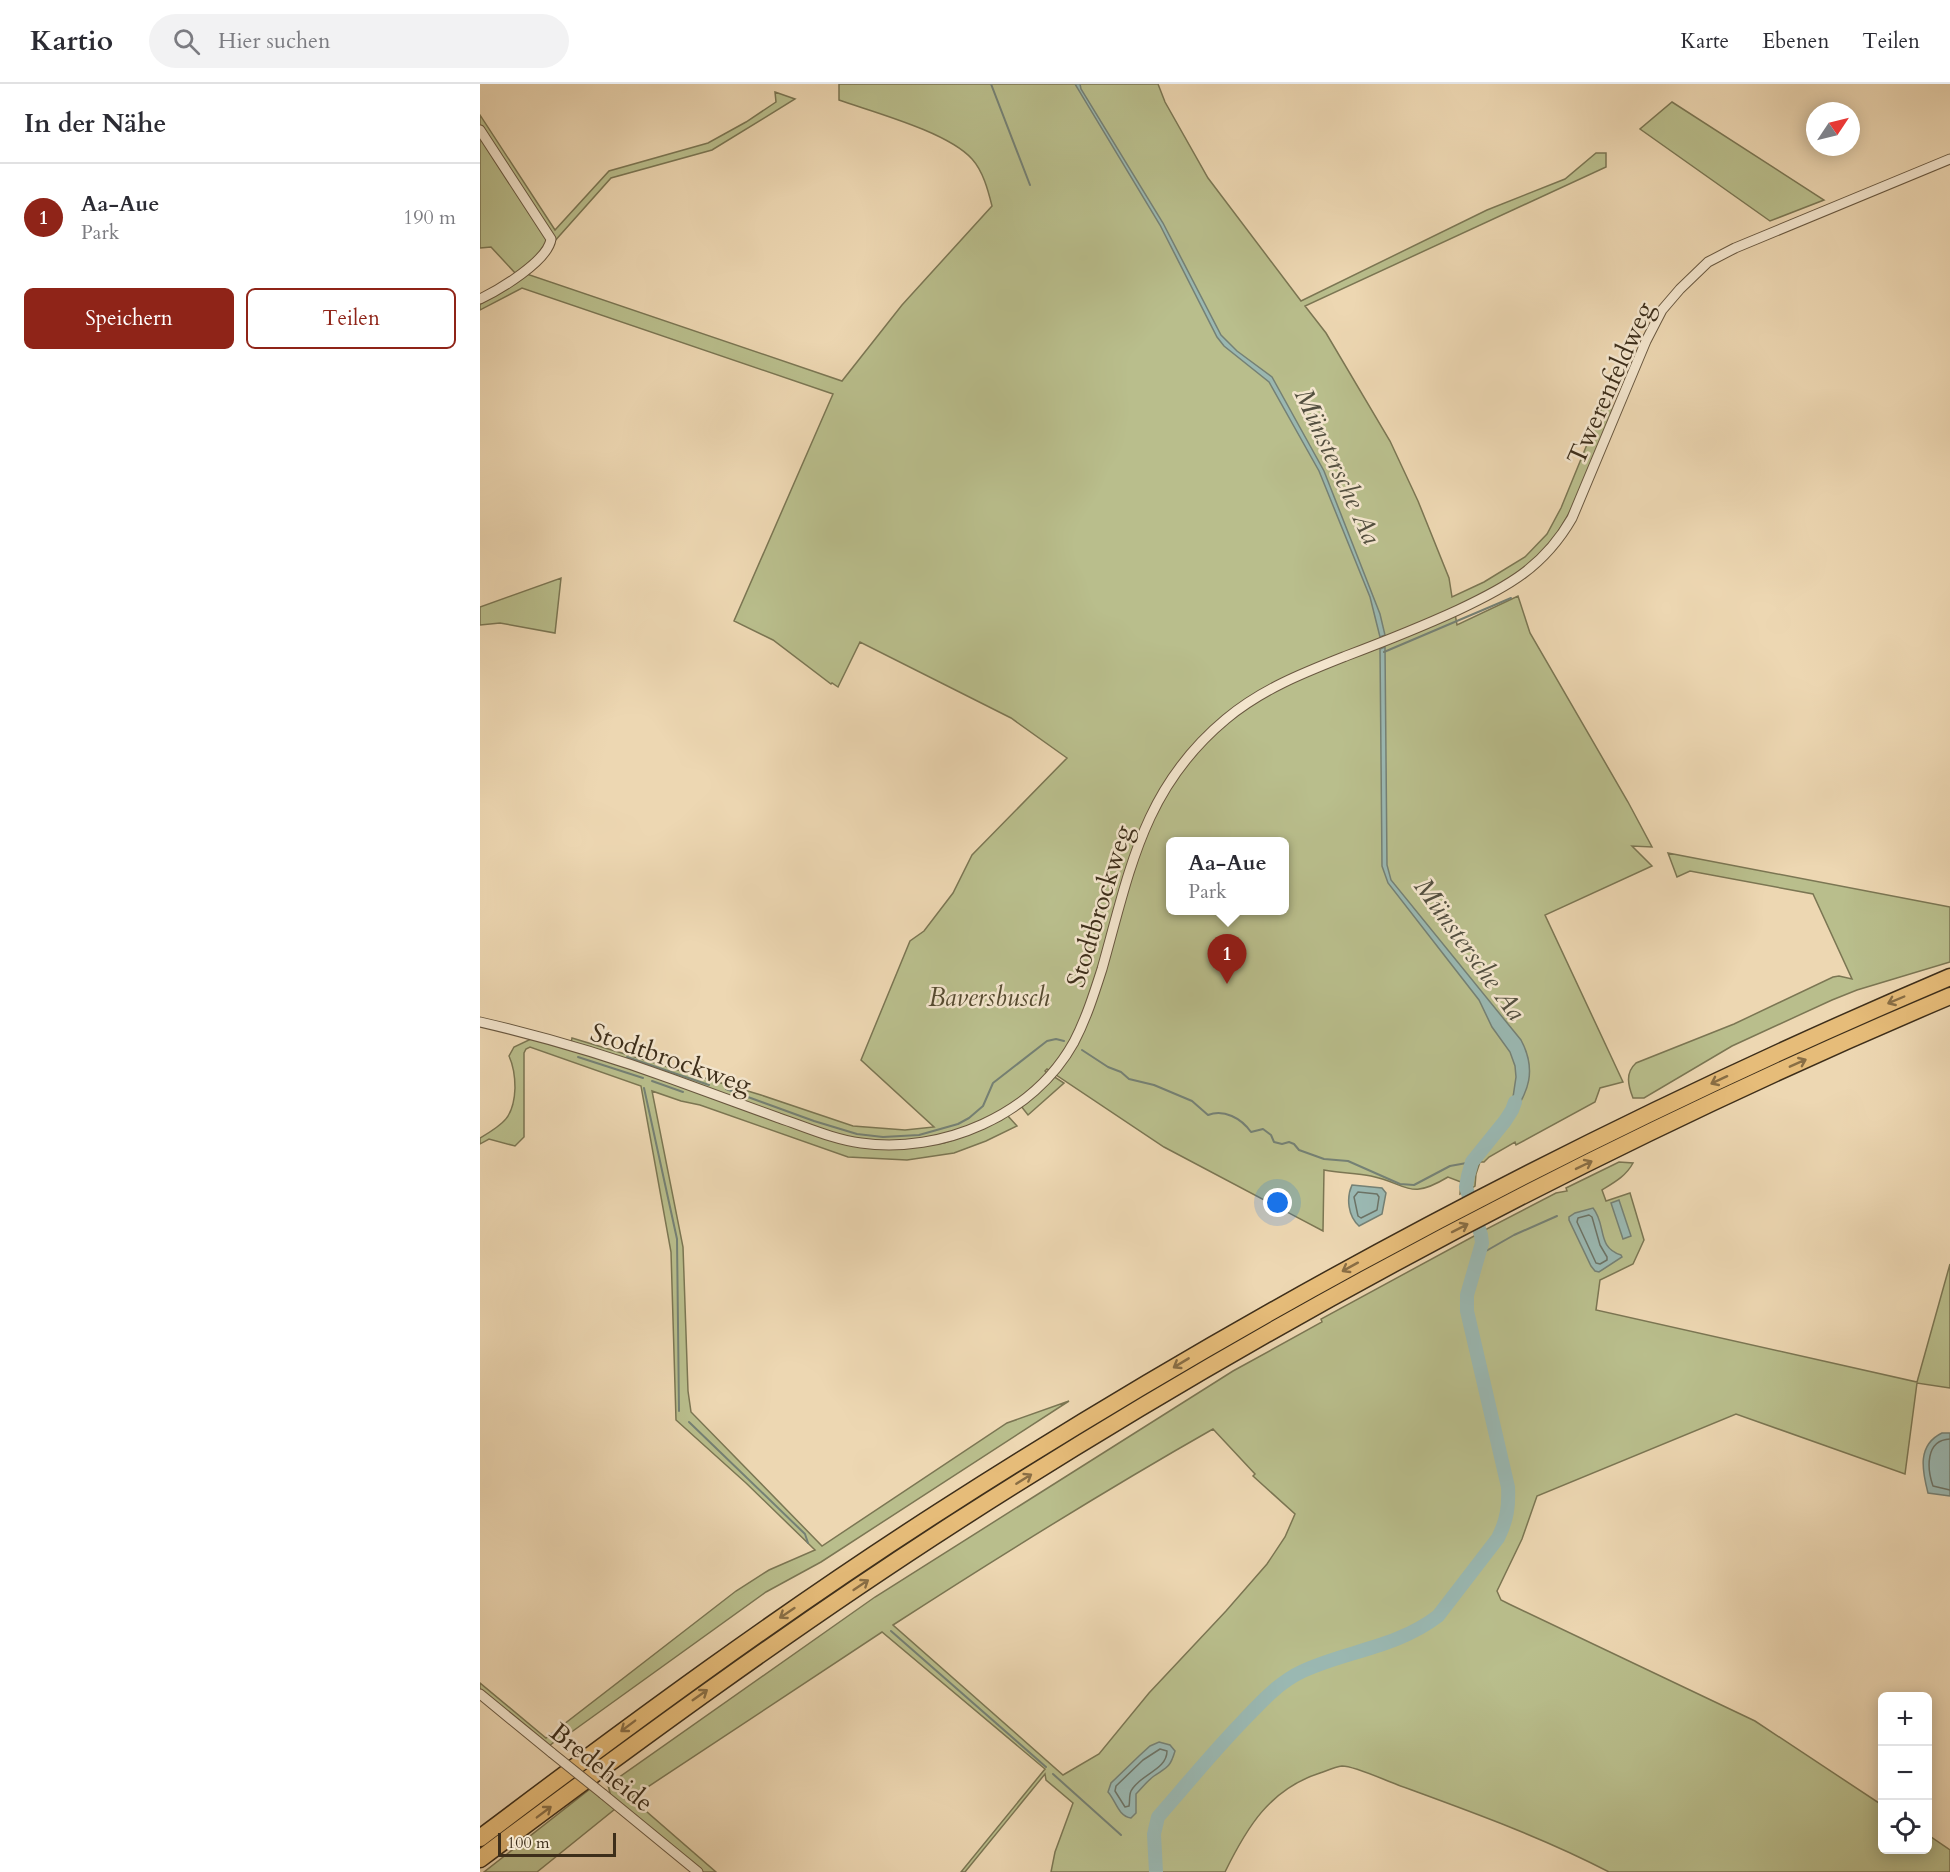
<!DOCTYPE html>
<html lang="de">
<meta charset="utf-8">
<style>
body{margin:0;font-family:Cardo,serif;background:#f2f2f3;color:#2b2b33}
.controls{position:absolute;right:18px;bottom:18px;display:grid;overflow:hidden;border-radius:9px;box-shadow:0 3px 15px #0003}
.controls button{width:54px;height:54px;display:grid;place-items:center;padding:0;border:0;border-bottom:2px solid #e1e1e2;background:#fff;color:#2b2b33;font:30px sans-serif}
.compass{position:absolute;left:1326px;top:18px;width:54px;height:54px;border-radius:50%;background:#fff;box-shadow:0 3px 15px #0003;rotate:55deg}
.scale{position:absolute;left:18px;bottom:15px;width:118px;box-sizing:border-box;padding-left:6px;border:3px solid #3d2e1a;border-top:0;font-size:16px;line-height:21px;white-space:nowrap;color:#3d2e1a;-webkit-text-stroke:4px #f3e5cd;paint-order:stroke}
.you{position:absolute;left:798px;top:1119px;width:21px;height:21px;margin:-15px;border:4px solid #fff;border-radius:50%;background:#1a73e8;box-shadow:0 0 0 9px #1a73e833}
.badge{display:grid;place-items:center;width:39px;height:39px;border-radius:50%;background:#8f2418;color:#fff;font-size:20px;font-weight:700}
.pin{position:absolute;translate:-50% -50px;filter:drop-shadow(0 2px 3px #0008)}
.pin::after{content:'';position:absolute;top:32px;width:21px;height:18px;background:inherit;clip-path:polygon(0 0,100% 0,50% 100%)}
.popup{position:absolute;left:686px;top:753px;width:123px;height:78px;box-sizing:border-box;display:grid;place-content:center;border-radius:9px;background:#fff;filter:drop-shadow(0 2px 4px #0005);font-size:20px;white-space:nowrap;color:#7c7c81}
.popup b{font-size:22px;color:#2b2b33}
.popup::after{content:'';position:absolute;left:50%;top:100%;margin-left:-12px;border:12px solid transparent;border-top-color:#fff}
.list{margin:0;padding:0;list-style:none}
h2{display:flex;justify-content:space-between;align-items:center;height:78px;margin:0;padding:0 24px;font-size:26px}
h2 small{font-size:20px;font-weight:400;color:#7c7c81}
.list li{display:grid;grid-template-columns:39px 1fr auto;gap:18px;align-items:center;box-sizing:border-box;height:108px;padding:0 24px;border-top:2px solid #e1e1e2}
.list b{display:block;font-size:22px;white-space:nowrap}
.list p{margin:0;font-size:20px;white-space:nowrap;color:#7c7c81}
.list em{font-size:20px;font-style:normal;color:#7c7c81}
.actions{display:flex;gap:12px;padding:18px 24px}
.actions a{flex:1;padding:14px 0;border:2px solid #8f2418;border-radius:9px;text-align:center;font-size:21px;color:#8f2418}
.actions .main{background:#8f2418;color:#fff}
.icon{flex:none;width:33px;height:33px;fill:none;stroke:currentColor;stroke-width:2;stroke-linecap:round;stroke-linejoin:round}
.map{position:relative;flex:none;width:1470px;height:1788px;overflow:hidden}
header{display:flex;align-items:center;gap:36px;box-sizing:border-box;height:84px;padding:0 30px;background:#fff;border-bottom:2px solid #e1e1e2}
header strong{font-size:28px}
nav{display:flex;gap:33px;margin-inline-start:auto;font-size:21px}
.search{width:420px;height:54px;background:#f2f2f3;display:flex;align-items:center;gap:15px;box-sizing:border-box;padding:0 21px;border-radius:33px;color:#7c7c81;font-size:22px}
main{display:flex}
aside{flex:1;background:#fff}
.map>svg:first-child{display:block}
.green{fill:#b9be8c;stroke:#7b7653;stroke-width:1.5;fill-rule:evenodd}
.water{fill:#9ab8b2;stroke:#758175;stroke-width:1.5}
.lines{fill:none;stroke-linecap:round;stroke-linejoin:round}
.shore{stroke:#6c7366;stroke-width:1.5}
.stream{stroke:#758175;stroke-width:2}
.river{stroke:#9ab8b2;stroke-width:14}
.minor-casing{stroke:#695840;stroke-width:11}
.motorway-casing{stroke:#3d2e1a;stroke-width:19}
.minor{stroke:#f3e5cd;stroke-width:9}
.motorway{stroke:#e6bc79;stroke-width:16}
.minor-bridge-casing{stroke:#695840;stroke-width:11;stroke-linecap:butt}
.minor-bridge{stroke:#f3e5cd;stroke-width:9}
.oneway{stroke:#896e45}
.labels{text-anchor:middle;stroke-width:5;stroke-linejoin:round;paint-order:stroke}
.street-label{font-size:26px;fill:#3d2e1a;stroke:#f3e5cd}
.park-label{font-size:26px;font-style:italic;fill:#564b31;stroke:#f3e5cd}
.water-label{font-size:27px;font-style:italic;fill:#545040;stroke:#f3e5cd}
</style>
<header>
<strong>Kartio</strong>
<div class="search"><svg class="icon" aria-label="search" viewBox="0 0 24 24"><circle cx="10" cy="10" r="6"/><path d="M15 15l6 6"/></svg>Hier suchen</div>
<nav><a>Karte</a><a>Ebenen</a><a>Teilen</a></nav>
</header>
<main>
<aside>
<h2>In der Nähe<small></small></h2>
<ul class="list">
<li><span class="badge">1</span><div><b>Aa-Aue</b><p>Park</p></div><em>190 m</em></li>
</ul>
<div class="actions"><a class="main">Speichern</a><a>Teilen</a></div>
</aside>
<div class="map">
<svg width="1470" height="1788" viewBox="0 0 1470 1788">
<rect width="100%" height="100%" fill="#edd7b2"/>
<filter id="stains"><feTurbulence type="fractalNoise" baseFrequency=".00333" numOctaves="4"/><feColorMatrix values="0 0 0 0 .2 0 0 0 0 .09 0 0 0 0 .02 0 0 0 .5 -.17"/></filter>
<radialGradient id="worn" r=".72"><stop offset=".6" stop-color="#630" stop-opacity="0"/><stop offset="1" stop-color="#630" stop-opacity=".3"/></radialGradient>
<path class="green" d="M359 0H678L685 18 728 94 821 217 1007 126 1085 95 1116 69H1126V83L825 222 846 249 910 357 938 417 969 494 972 513 1004 498 1045 473 1067 450 1081 424 1124 319 1134 323C1113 373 1092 445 1050 480 1027 499 1000 511 974 524L977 541 1038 512 1050 549 1148 718 1172 763 1152 762 1172 782 1065 831 1143 998 1120 1004 1115 1018 1036 1061 1035 1058 1009 1073 1004 1078H1000L996 1090 995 1102 989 1106 991 1117 1003 1147 1076 1109 1087 1107 1086 1104 1133 1081 1139 1078 1153 1079C1146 1092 1135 1098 1122 1106L1126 1117 1150 1109 1164 1156 1153 1180 1120 1196 1116 1226 1437 1298 1470 1180V1304L1437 1299 1425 1390 1256 1330 1057 1412 1042 1455 1017 1507 1021 1516 1029 1520 1275 1637 1402 1721V1766H1448V1751L1470 1766V1788H1129C1062 1753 989 1727 918 1701 904 1696 875 1682 862 1682 855 1683 846 1687 840 1689 790 1705 767 1743 745 1788H571L575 1768 593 1719 566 1696 565 1690 485 1788H481L565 1685 402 1548 151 1714 236 1788H222L131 1713 128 1701 395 1513 753 1287 842 1238 841 1235 996 1151V1143L984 1108 980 1110 981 1098 968 1093C928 1117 929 1100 891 1092 876 1089 860 1089 844 1086L843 1147 684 1063 567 985 565 987 567 989C536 1022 497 1043 453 1052 444 1054 435 1057 426 1058 403 1059 380 1055 357 1051L91 959 92 954 281 1011 373 1042 425 1046 454 1043 381 976 430 857 444 847 473 809 492 771 587 674 531 634 380 558 358 603 352 599 351 600 293 556 254 537 353 310 42 204 0 226V217L44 189 362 297 422 221 512 122C508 106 503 87 492 75 468 48 393 28 359 16ZM690 758H804V826H690ZM733 1345 775 1390 773 1392 815 1430 805 1453 787 1480 746 1527 669 1609 619 1670 583 1691 413 1541C518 1473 624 1407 733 1345Z
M295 8 315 15 232 66 131 94 73 159 0 42V31L75 146 129 87 228 59 266 38 296 18Z
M1192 18 1344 116 1290 137 1160 45Z
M0 49 68 156 63 167 36 190 11 163 0 164Z
M81 494 75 549 20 539 0 541V523Z
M1188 769 1470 823V878L1377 906 1352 916 1252 962 1164 1014H1153C1148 1001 1145 989 1156 979L1254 940 1353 893 1359 892 1372 895 1333 810 1210 787 1197 793Z
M53 954 164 988 355 1057 428 1064 464 1059 485 1052 527 1031 537 1042 506 1057 474 1069 427 1076 368 1073 220 1021 201 1017 172 1007 203 1163 208 1307 211 1328 342 1462 527 1339 589 1317 341 1478 286 1508 79 1657 78 1655 69 1662 0 1607V1599L66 1654 256 1507 289 1486 335 1466 266 1399 196 1336 191 1168 161 1002 50 963 46 965 44 969V1053L35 1062 9 1055 0 1060V1054C24 1040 34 1033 35 1004 35 992 34 983 29 972L34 963Z
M573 992 584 999 548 1031 541 1022Z
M110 1705 135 1725 57 1788H4Z"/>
<path class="water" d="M595 0H600L601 5 683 139 741 251 757 267 792 293 844 387 900 530 905 551 900 553 890 513 839 387 789 298 744 262 737 253 680 141Z
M905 563 907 781 911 796 1041 956C1057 986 1049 1008 1030 1035L1026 1031 1033 1013 1036 993 1035 982 1030 968 1012 943 999 916 908 799 902 782 900 565Z
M872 1101 902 1104 906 1109 902 1130 879 1142C868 1132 866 1114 872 1101Z
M1139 1116 1151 1152 1143 1155 1131 1119Z
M1113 1124C1127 1141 1116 1163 1141 1171L1142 1173 1119 1188 1115 1187 1111 1182 1089 1136V1133L1095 1129Z
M1462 1349H1470V1412L1448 1409C1442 1386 1437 1361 1462 1349Z
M679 1658 690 1661 695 1667C690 1684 687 1683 674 1692 667 1697 662 1704 656 1710V1729L651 1734C638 1732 636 1717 628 1708L631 1699 659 1672 670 1662Z"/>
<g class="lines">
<path class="shore" d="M878 1108 897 1110 899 1113 897 1126 881 1134 878 1132 874 1113Z
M1109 1131 1112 1133 1120 1161 1127 1173V1176L1120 1180 1116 1179 1097 1138 1098 1134Z
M1470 1355C1445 1356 1447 1385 1453 1402L1470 1406
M680 1665 687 1667C687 1686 660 1690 651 1707 649 1711 650 1717 649 1722L645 1723 635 1707 636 1702 663 1676Z"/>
<path class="stream" d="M511 0 550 101
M904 568 1031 514
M602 966 628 983 641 988 649 995 674 1001 712 1017 728 1031C744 1025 761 1034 771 1048L783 1045 791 1051 794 1058 802 1060 809 1058 814 1060 819 1066 844 1075 868 1077 920 1100 934 1101 970 1082 992 1078
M98 973 163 994
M147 973 229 1001
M172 997 203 1008
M164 1004 197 1155 199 1327
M246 1005 334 1037 377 1050 403 1053 439 1051 478 1040 489 1034 503 1022 513 999 567 957 576 955 584 957
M999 1171 1034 1151 1077 1132
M209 1338 325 1450 328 1459
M411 1547 566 1683
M573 1690 641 1751"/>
<path class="river" d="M676 1788 674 1750 678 1733C706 1701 733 1668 763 1637 781 1618 799 1598 823 1587 869 1566 916 1564 958 1532L1018 1454C1027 1436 1029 1422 1028 1403L987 1227V1211L1002 1159 1001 1151 986 1103 988 1092 992 1078 1025 1037 1032 1026 1035 1018"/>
<defs>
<path id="minor" d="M0 46 71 155C68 177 19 206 0 215
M0 938C65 953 129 972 192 995 227 1008 263 1021 299 1034 326 1043 352 1055 381 1059 462 1070 553 1032 594 958 606 935 614 910 622 885 650 786 663 704 746 635 782 605 823 589 866 572 903 558 941 543 978 526 1027 503 1064 483 1092 434L1166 257 1182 226 1200 205 1228 178 1255 164 1470 75
M0 1610 72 1669
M123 1710 218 1788"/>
<path id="motorway" d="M0 1754C151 1640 303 1528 462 1426 783 1220 1120 1042 1470 893
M0 1775C156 1658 313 1543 476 1438 792 1235 1125 1058 1470 912"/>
</defs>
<use href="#minor" class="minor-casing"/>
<use href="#motorway" class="motorway-casing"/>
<use href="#minor" class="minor"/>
<use href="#motorway" class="motorway"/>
<defs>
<path id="minor-bridge" d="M72 1669 123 1710"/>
</defs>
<use href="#minor-bridge" class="minor-bridge-casing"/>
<use href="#minor-bridge" class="minor-bridge"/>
</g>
<defs><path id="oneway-shaft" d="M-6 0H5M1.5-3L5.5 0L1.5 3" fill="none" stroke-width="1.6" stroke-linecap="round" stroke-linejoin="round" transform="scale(1.5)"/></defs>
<g class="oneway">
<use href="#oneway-shaft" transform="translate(1416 916) rotate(157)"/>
<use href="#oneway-shaft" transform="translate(1318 979) rotate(-24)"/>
<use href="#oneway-shaft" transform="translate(1239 996) rotate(155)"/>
<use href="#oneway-shaft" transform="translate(1104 1081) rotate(-26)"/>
<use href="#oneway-shaft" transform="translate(980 1144) rotate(-27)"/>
<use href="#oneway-shaft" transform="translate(870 1183) rotate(151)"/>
<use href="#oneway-shaft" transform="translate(701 1279) rotate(149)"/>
<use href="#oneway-shaft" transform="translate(544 1395) rotate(-32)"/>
<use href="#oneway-shaft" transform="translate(381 1501) rotate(-34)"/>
<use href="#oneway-shaft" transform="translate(307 1529) rotate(146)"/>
<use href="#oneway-shaft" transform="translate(220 1611) rotate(-35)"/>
<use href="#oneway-shaft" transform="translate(148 1642) rotate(143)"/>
<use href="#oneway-shaft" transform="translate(64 1728) rotate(-37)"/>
</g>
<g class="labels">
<g class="street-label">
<text transform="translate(1130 299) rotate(-66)" y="9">Twerenfeldweg</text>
<text transform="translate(619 822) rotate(-73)" y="9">Stodtbrockweg</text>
<text transform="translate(191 974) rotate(19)" y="9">Stodtbrockweg</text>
<text transform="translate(122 1683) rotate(39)" y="9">Bredeheide</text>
</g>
<g class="park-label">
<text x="509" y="922">Baversbusch</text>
</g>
<g class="water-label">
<text transform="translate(858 382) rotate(65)" y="9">Münstersche Aa</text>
<text transform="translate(990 865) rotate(54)" y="9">Münstersche Aa</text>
</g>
</g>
<rect width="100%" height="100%" filter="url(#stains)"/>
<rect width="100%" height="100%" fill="url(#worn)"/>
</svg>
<div class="controls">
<button>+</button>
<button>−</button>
<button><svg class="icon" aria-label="locate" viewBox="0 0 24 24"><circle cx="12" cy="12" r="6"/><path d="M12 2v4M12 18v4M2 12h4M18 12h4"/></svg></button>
</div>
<svg class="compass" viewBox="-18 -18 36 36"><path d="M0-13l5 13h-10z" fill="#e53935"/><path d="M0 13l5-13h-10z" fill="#7c7c81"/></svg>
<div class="scale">100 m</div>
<div class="you"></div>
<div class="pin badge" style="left:747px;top:900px">1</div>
<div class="popup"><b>Aa-Aue</b>Park</div>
</div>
</main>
